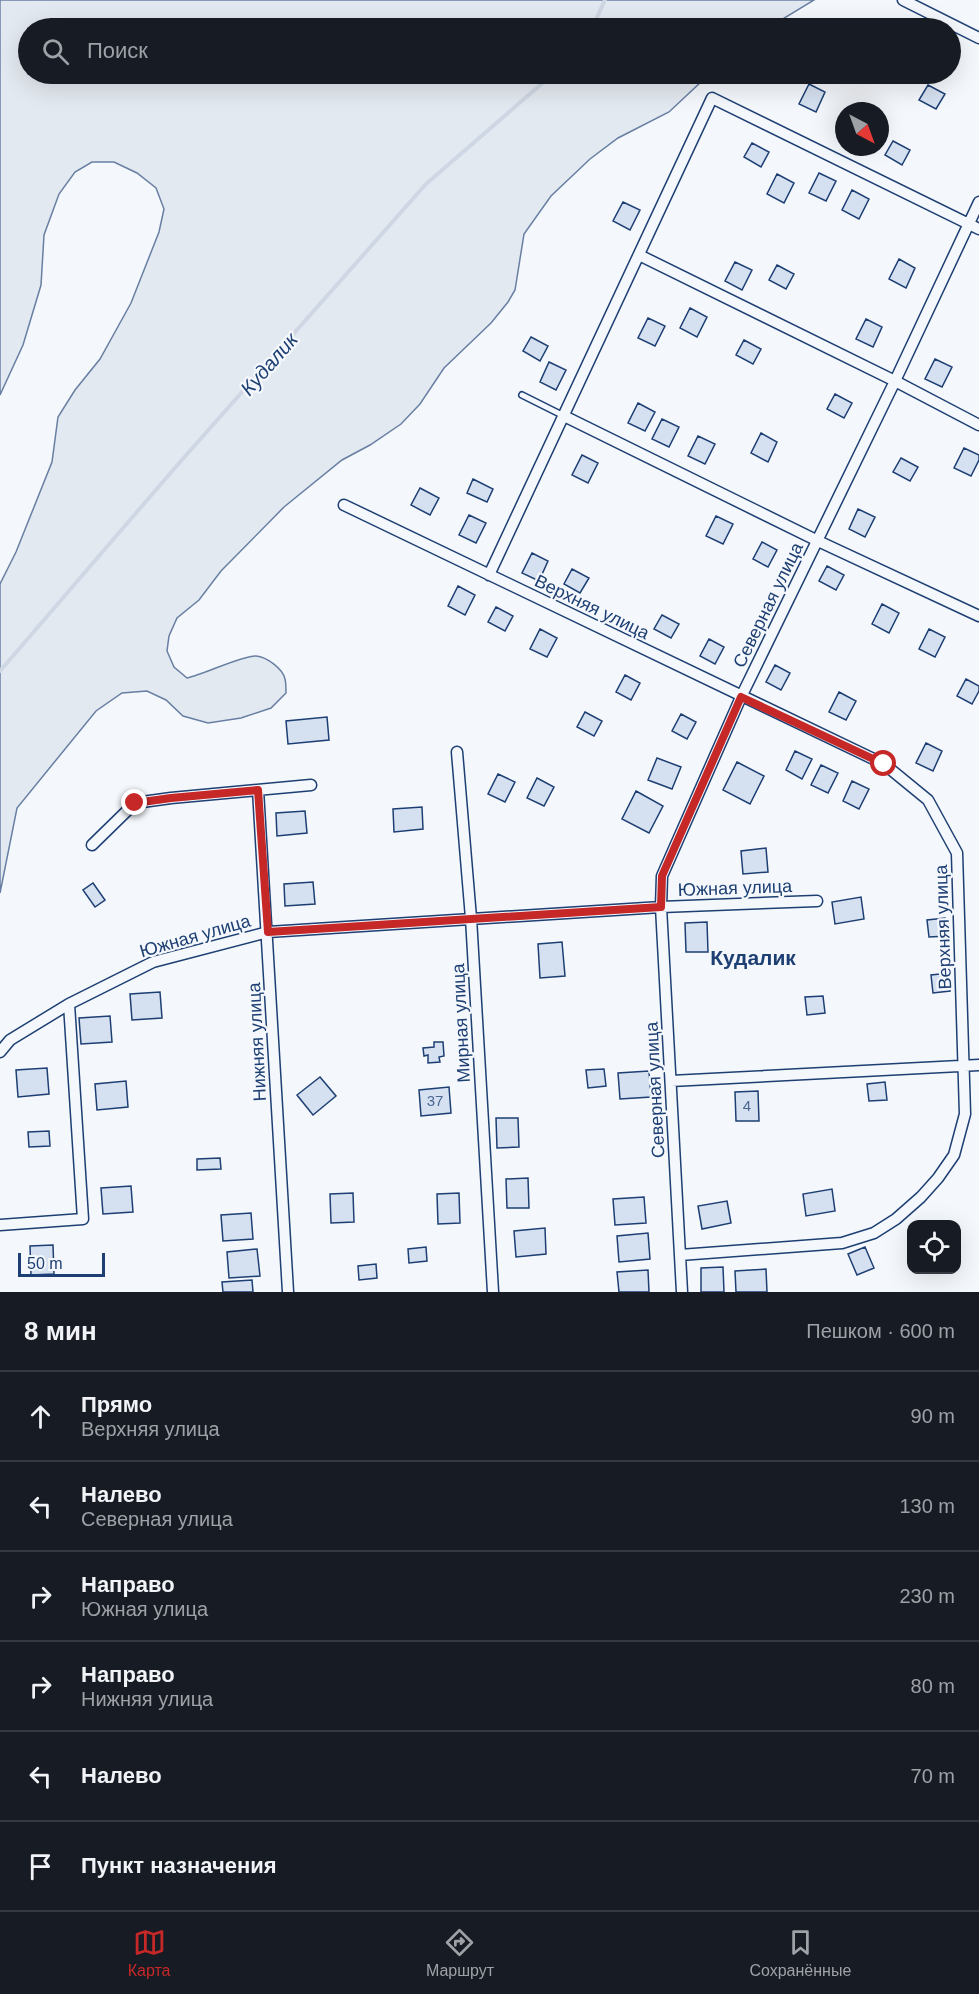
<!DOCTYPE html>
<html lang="ru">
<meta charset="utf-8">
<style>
body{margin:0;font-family:Arial,sans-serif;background:#20242c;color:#f1f3f6}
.controls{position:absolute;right:18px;bottom:18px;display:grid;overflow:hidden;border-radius:12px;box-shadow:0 6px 24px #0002}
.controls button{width:54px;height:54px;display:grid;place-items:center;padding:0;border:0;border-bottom:2px solid #363941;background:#171b24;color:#f1f3f6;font:30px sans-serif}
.compass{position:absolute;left:835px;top:102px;width:54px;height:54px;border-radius:50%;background:#171b24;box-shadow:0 6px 24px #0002;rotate:139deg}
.scale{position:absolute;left:18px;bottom:15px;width:87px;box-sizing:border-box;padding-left:6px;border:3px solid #1d3f73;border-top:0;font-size:16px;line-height:21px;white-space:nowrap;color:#1d3f73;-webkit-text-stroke:4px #f4f7fb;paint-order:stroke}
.stop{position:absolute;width:18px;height:18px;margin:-14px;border:4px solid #c62828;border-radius:50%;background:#fff}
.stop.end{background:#c62828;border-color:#fff;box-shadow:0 2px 6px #0008}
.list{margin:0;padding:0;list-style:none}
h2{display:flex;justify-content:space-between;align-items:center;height:78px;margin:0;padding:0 24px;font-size:26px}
h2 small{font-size:20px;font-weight:400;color:#9ea1a6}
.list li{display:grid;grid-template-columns:39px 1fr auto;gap:18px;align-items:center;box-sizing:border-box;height:90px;padding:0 24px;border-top:2px solid #363941}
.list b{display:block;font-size:22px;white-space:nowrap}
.list p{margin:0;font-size:20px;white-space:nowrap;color:#9ea1a6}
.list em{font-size:20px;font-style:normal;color:#9ea1a6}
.icon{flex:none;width:33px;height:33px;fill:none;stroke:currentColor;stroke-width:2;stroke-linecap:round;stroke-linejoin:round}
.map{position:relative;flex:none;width:979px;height:1292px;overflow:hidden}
.search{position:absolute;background:#171b24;box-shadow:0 6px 24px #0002;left:18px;right:18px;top:18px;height:66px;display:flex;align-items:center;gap:15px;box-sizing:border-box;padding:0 21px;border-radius:33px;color:#9ea1a6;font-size:22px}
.sheet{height:618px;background:#171b24}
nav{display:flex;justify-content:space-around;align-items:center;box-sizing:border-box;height:84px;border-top:2px solid #363941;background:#171b24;font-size:16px;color:#9ea1a6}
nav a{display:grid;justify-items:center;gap:3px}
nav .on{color:#c62828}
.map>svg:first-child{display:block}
.green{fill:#e3e9f0;stroke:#687fa3;stroke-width:1.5}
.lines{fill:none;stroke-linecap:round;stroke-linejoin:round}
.stream{stroke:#cfd7e4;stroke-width:4}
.building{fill:#d5e0f0;stroke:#1d3f73;stroke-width:1.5}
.lane-casing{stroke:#1d3f73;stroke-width:8}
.street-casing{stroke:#1d3f73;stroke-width:13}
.lane{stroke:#f4f7fb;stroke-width:5}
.street{stroke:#f4f7fb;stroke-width:10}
.route{stroke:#c62828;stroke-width:8}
.labels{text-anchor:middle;stroke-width:4.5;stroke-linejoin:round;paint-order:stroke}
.number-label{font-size:15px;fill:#4b6792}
.street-label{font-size:18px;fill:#1d3f73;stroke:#f4f7fb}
.water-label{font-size:20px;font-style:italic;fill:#1d3f73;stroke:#f4f7fb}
.quarter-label{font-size:21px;font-weight:bold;fill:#1d3f73;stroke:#f4f7fb}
</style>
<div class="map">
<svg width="979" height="1292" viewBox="0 0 979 1292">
<rect width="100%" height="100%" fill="#f4f7fb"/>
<path class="green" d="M0 0H814L768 28H28V74H706L702 81 669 112 618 138 590 159 551 196 524 234 515 290 508 302 491 323 444 368 420 404 401 424 370 445 342 460 284 507 221 571 199 600 177 618 169 636 167 651 174 667 187 678C204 674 244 655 256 656 267 657 283 669 285 679 286 683 286 689 286 693L271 708 241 718 208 723 183 716 166 700 147 691 122 693 96 711 17 808 0 893V584L16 552 52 462 58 417 75 390 100 359 131 303 159 232 164 209 156 188 137 173 114 162H92L75 172 59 194 44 235 41 285 23 345 0 395Z"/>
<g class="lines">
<path class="stream" d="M592 28 605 0
M0 671 173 470 426 184 553 74"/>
</g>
<path class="building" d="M809 84 825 92 816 112 799 104Z
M928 85 945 94 936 109 919 100Z
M893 141 910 150 902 165 885 155Z
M752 143 769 152 761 167 744 157Z
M819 173 836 181 826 201 809 193Z
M777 174 794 183 784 203 767 194Z
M852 190 869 199 859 219 842 210Z
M623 202 640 210 630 230 613 221Z
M899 259 915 268 906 288 889 279Z
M735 262 752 270 742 290 725 281Z
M777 265 794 274 786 289 769 280Z
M690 308 707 317 697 337 680 328Z
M648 318 665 326 655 346 638 338Z
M866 319 882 327 873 347 856 339Z
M531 337 548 346 540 361 523 351Z
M744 340 761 349 753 364 736 355Z
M935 359 952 367 942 387 925 379Z
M549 362 566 370 556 390 540 382Z
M835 394 852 403 844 418 827 409Z
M638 403 655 412 645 431 628 423Z
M662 419 679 427 669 447 652 439Z
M761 433 777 442 768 462 751 453Z
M698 436 715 444 705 464 688 456Z
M964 448 979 455V460L971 476 954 468Z
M582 455 598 463 588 483 572 475Z
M901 458 918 467 910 481 893 472Z
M473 479 493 489 487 502 467 493Z
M420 488 439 498 430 515 411 505Z
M858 509 875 517 865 537 849 529Z
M469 515 486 523 476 543 459 535Z
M716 516 733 524 723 544 706 536Z
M762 542 777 550 768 567 753 559Z
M532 553 548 561 539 581 522 573Z
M827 566 844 575 836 590 819 581Z
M572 569 589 578 580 593 564 584Z
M458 586 475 595 465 615 448 606Z
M882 604 899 613 889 633 872 624Z
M496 607 513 616 505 631 488 622Z
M662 615 679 624 671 638 654 629Z
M540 629 557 638 547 657 530 649Z
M929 629 945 637 935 657 919 649Z
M709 639 724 647 715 664 700 656Z
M775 665 790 673 781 690 766 682Z
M625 675 640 683 631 700 616 692Z
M966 679 979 686V691L972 704 957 696Z
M839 692 856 701 846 720 829 712Z
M585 712 602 721 594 736 577 727Z
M681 714 696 722 687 739 672 731Z
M327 717 329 740 288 744 286 721Z
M926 743 942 751 933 771 916 763Z
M795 751 812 759 802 779 786 770Z
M657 758 681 767 672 789 648 780Z
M737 762 764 776 750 804 723 790Z
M821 765 838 773 828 793 811 785Z
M498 774 515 782 505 802 488 794Z
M537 778 554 787 544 806 527 798Z
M852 781 869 789 859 809 843 801Z
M636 791 663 806 649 833 622 819Z
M422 807 423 829 394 832 393 809Z
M305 811 307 833 277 836 276 813Z
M766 848 768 872 743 874 741 851Z
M313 882 315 904 285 906 284 884Z
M93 883 105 900 95 907 83 890Z
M861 897 864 919 835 924 832 902Z
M945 918 947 936 929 937 927 920Z
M707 922 708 952H686L685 923Z
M562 942 565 976 540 978 538 944Z
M949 973 950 991 933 993 931 975Z
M160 992 162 1018 132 1020 130 994Z
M823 996 825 1013 807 1015 805 997Z
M110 1016 112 1042 81 1044 79 1018Z
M434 1042H443L444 1056 439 1057 440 1062 428 1063V1055L424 1056 423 1048 434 1047Z
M47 1068 49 1094 18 1097 16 1070Z
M604 1069 606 1086 588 1088 586 1070Z
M649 1071 651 1097 620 1099 618 1073Z
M320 1077 336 1096 313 1115 297 1095Z
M126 1081 128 1107 97 1110 95 1084Z
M885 1082 887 1100 869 1101 867 1084Z
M449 1087 451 1113 421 1116 419 1090Z
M758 1091 759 1121H736L735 1092Z
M496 1118H518L519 1147 497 1148Z
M49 1131 50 1146 29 1147 28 1132Z
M220 1158 221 1169 197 1170V1159Z
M528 1178 529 1208H507L506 1179Z
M131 1186 133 1212 103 1214 101 1188Z
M832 1189 835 1211 806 1216 803 1194Z
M353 1193 354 1222 331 1223 330 1194Z
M459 1193 460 1223 438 1224 437 1194Z
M644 1197 646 1223 615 1225 613 1199Z
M727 1201 731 1223 702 1229 698 1206Z
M251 1213 253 1239 223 1241 221 1215Z
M545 1228 546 1254 516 1257 514 1231Z
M648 1233 650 1259 619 1262 617 1236Z
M53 1245 54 1274 31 1275 30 1246Z
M426 1247 427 1261 409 1263 408 1249Z
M865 1247 874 1268 857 1275 848 1254Z
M257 1249 260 1276 229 1278 227 1252Z
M376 1264 377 1278 359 1280 358 1266Z
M723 1267 724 1292H701V1268Z
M766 1269 767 1292H736L735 1271Z
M648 1270 649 1292H619L617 1272Z
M252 1280 253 1292H223L222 1282Z"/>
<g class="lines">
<defs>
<path id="lane" d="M522 395 564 416"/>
<path id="street" d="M903 0 979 38
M639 255 895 381 979 425
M564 416 818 541 979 616
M344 505 884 764 928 800 957 853 965 1114 954 1155 938 1178 921 1197 896 1219 874 1233 842 1243 680 1255
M489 575 712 98 979 229
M457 752 471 918 493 1292
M258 790 288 1292
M92 845 135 803 171 798 311 785
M0 1052 10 1040 69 1004 153 962 268 932 661 907 817 901
M671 1081 979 1065
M0 1225 83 1219 69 1004
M682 1292 661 907 662 876 741 697 895 381 979 202"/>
</defs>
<use href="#lane" class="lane-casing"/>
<use href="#street" class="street-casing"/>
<use href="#lane" class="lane"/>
<use href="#street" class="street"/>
</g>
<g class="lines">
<path class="route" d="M135 803 171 798 258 790 268 932 661 907 662 876 741 697 884 764"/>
</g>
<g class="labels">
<g class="number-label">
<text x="435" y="1106">37</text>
<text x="747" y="1111">4</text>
</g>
<g class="street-label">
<text transform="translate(768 605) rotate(-64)" y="6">Северная улица</text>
<text transform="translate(592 607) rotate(26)" y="6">Верхняя улица</text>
<text transform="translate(735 888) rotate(-2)" y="6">Южная улица</text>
<text transform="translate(943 927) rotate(-92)" y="6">Верхняя улица</text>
<text transform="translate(195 936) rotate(-16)" y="6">Южная улица</text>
<text transform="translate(461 1023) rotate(-93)" y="6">Мирная улица</text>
<text transform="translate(257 1042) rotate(-93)" y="6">Нижняя улица</text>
<text transform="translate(655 1090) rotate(-93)" y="6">Северная улица</text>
</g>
<g class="water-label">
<text transform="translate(269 364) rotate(-49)" y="7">Кудалик</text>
</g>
<g class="quarter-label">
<text x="753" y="965">Кудалик</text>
</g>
</g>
</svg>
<div class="controls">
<button><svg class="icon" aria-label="locate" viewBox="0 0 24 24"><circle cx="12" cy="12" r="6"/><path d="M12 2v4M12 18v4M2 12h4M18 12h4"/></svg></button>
</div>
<svg class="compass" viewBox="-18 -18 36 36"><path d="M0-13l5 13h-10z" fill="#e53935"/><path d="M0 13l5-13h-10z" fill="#9ea1a6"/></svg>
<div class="scale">50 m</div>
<div class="stop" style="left:884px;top:764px"></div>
<div class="stop end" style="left:135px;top:803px"></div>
<div class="search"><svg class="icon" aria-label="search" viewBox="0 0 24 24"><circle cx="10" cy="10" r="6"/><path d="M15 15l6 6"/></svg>Поиск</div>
</div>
<section class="sheet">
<h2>8 мин<small>Пешком · 600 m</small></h2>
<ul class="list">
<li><svg class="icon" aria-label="ahead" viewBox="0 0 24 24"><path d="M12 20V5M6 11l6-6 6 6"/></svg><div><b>Прямо</b><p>Верхняя улица</p></div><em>90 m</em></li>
<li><svg class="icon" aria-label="left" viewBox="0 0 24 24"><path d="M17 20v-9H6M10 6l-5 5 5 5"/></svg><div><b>Налево</b><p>Северная улица</p></div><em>130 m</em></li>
<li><svg class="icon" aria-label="right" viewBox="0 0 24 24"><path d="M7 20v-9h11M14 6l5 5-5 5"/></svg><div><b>Направо</b><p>Южная улица</p></div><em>230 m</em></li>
<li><svg class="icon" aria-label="right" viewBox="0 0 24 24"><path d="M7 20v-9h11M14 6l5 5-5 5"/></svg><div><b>Направо</b><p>Нижняя улица</p></div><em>80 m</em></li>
<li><svg class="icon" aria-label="left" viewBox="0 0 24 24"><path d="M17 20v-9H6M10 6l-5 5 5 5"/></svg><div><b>Налево</b></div><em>70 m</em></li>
<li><svg class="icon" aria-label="arrive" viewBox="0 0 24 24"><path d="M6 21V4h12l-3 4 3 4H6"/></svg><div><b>Пункт назначения</b></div></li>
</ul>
</section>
<nav>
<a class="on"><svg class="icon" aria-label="map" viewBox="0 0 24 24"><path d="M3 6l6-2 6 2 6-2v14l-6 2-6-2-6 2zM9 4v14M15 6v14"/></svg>Карта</a>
<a><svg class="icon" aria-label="directions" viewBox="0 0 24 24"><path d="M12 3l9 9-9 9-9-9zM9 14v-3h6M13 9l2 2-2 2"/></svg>Маршрут</a>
<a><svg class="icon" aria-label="saved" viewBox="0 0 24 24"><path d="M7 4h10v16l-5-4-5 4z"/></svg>Сохранённые</a>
</nav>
